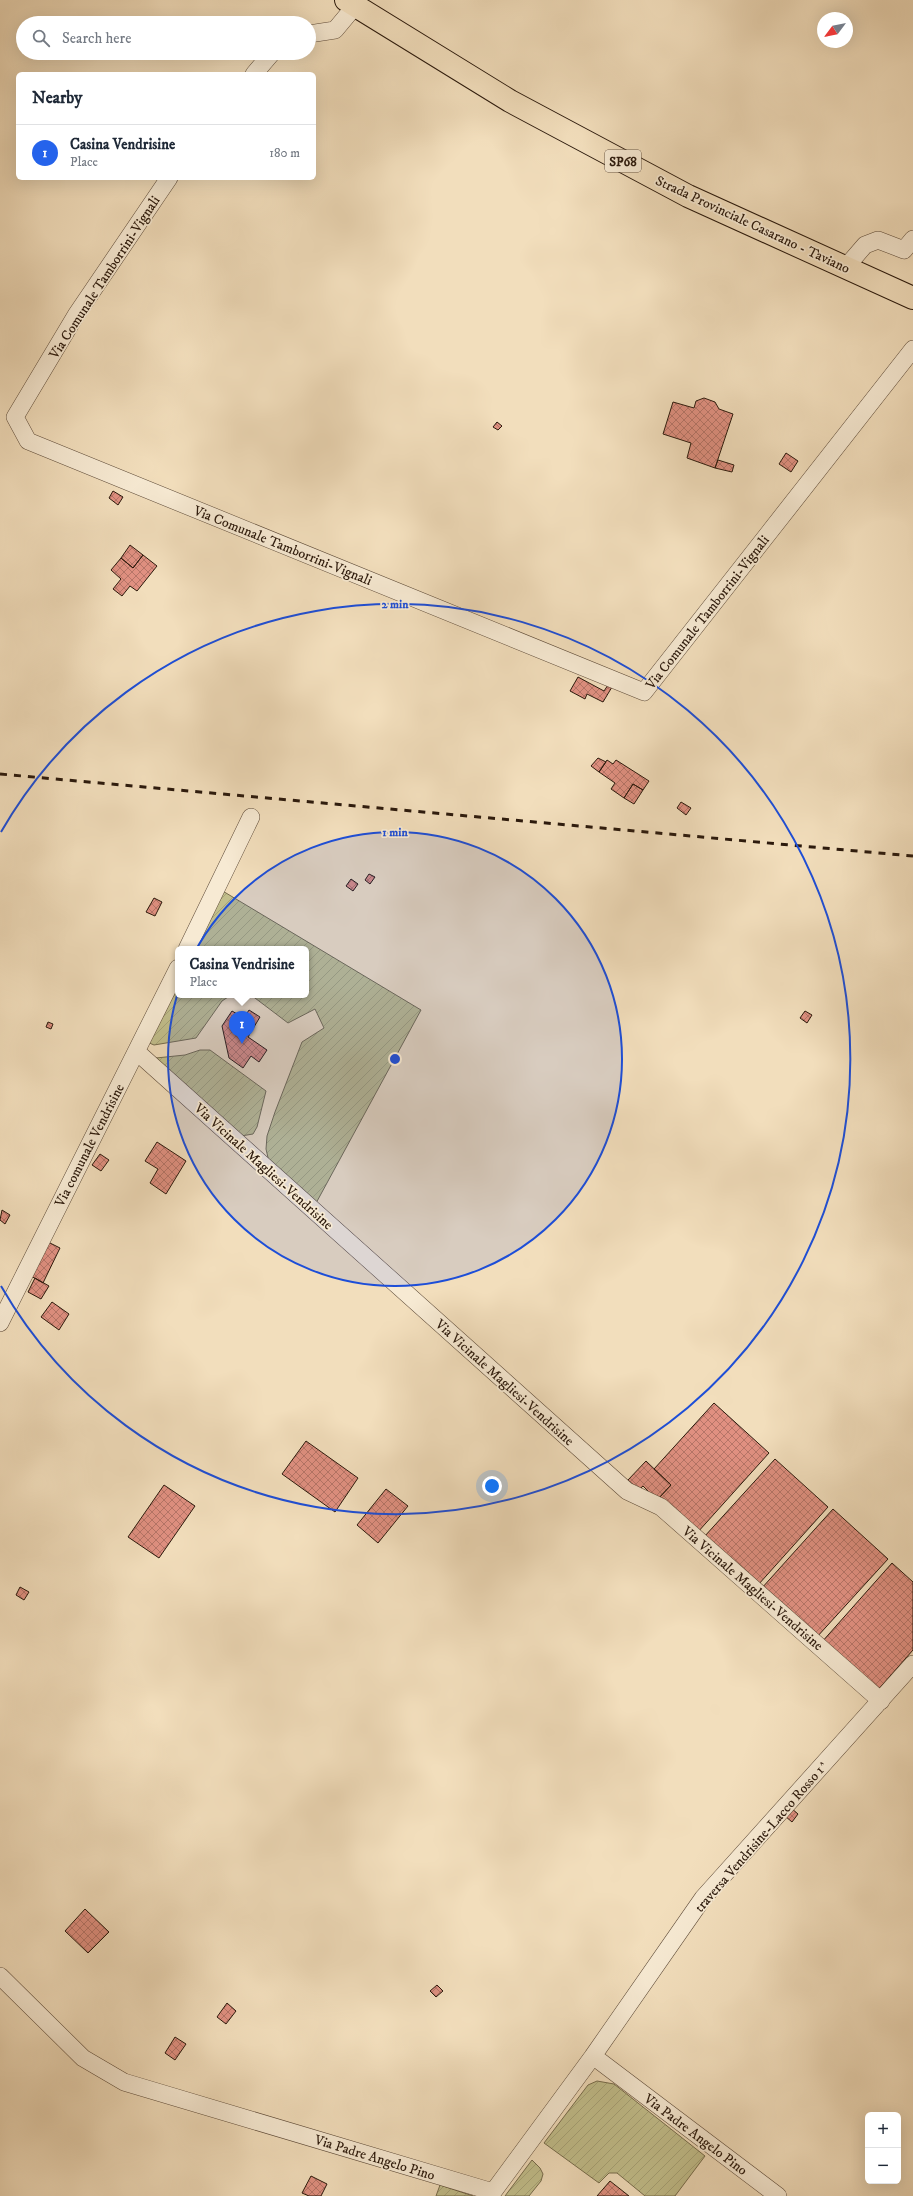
<!DOCTYPE html>
<meta charset="utf-8">
<style>
body{margin:0;font-family:"IM FELL DW Pica",serif;background:#f2f2f3;color:#1f2937}
.controls{position:absolute;right:12px;bottom:12px;display:grid;overflow:hidden;border-radius:6px;box-shadow:0 4px 16px #0002}
.controls button{width:36px;height:36px;display:grid;place-items:center;padding:0;border:0;border-bottom:1px solid #e0e1e3;background:#fff;color:#1f2937;font:20px sans-serif}
.compass{position:absolute;left:817px;top:12px;width:36px;height:36px;border-radius:50%;background:#fff;box-shadow:0 4px 16px #0002;rotate:238deg}
.you{position:absolute;left:492px;top:1486px;width:14px;height:14px;margin:-10px;border:3px solid #fff;border-radius:50%;background:#1a73e8;box-shadow:0 0 0 6px #1a73e833}
.badge{display:grid;place-items:center;width:26px;height:26px;border-radius:50%;background:#2563eb;color:#fff;font-size:13px;font-weight:700}
.pin{position:absolute;translate:-50% -33px;filter:drop-shadow(0 1px 2px #0008)}
.pin::after{content:'';position:absolute;top:21px;width:14px;height:12px;background:inherit;clip-path:polygon(0 0,100% 0,50% 100%)}
.popup{position:absolute;left:175px;top:946px;width:134px;height:52px;box-sizing:border-box;display:grid;place-content:center;border-radius:6px;background:#fff;filter:drop-shadow(0 1px 3px #0005);font-size:13px;white-space:nowrap;color:#747a83}
.popup b{font-size:15px;color:#1f2937}
.popup::after{content:'';position:absolute;left:50%;top:100%;margin-left:-8px;border:8px solid transparent;border-top-color:#fff}
.list{margin:0;padding:0;list-style:none}
h2{display:flex;justify-content:space-between;align-items:center;height:52px;margin:0;padding:0 16px;font-size:17px}
h2 small{font-size:13px;font-weight:400;color:#747a83}
.list li{display:grid;grid-template-columns:26px 1fr auto;gap:12px;align-items:center;box-sizing:border-box;height:56px;padding:0 16px;border-top:1px solid #e0e1e3}
.list b{display:block;font-size:15px;white-space:nowrap}
.list p{margin:0;font-size:13px;white-space:nowrap;color:#747a83}
.list em{font-size:13px;font-style:normal;color:#747a83}
.icon{flex:none;width:22px;height:22px;fill:none;stroke:currentColor;stroke-width:2;stroke-linecap:round;stroke-linejoin:round}
.map{position:relative;flex:none;width:913px;height:2196px;overflow:hidden}
.search{position:absolute;background:#fff;box-shadow:0 4px 16px #0002;left:16px;top:16px;width:300px;height:44px;display:flex;align-items:center;gap:10px;box-sizing:border-box;padding:0 14px;border-radius:22px;color:#747a83;font-size:15px}
.panel{position:absolute;background:#fff;box-shadow:0 4px 16px #0002;left:16px;top:72px;width:300px;height:108px;border-radius:6px}
.map>svg:first-child{display:block}
.garden{fill:url(#garden-furrows);stroke:#766c4c}
.building{fill:url(#building-cross-hatch);stroke:#2b190c}
.lines{fill:none;stroke-linecap:round;stroke-linejoin:round}
.street-casing{stroke:#5d4a38;stroke-width:18}
.primary-casing{stroke:#2b190c;stroke-width:24}
.street{stroke:#f7ead3;stroke-width:17}
.primary{stroke:#f2debc;stroke-width:22}
.rail{stroke:#2b190c;stroke-width:3;stroke-dasharray:7 7;stroke-linecap:butt}
.ring{fill:none;stroke:#1d4ed8;stroke-width:2}
.labels{text-anchor:middle;stroke-width:3.5;stroke-linejoin:round;paint-order:stroke}
.shield{fill:#f7ead3;stroke:#685848;stroke-width:1}
.shield-label{font-size:13px;font-weight:bold;fill:#2b190c}
.street-label{font-size:14px;fill:#2b190c;stroke:#f7ead3}
.centre{fill:#1d4ed8;stroke:#f7ead3;stroke-width:2}
.ring-label{font-size:12px;text-anchor:middle;font-weight:bold;fill:#1d4ed8;stroke:#f7ead3;stroke-width:3.5;stroke-linejoin:round;paint-order:stroke}
</style>
<div class="map">
<svg width="913" height="2196" viewBox="0 0 913 2196">
<defs>
<pattern id="garden-furrows" width="10" height="10" patternUnits="userSpaceOnUse"><rect width="10" height="10" fill="#c2bf8c"/><path d="M-1 1l2-2M0 10L10 0M9 11l2-2" fill="none" stroke="#a7a478"/></pattern>
<pattern id="building-cross-hatch" width="8" height="8" patternUnits="userSpaceOnUse"><rect width="8" height="8" fill="#e09081"/><path d="M0 0l8 8M0 8l8-8" fill="none" stroke="#b67568"/></pattern>
</defs>
<rect width="100%" height="100%" fill="#f2debc"/>
<filter id="stains"><feTurbulence type="fractalNoise" baseFrequency=".005" numOctaves="4"/><feColorMatrix values="0 0 0 0 .2 0 0 0 0 .09 0 0 0 0 .02 0 0 0 .5 -.17"/></filter>
<radialGradient id="worn" r=".72"><stop offset=".6" stop-color="#630" stop-opacity="0"/><stop offset="1" stop-color="#630" stop-opacity=".3"/></radialGradient>
<path class="garden" d="M221 890 421 1010 315 1205 269 1162 266 1149 267 1136 275 1112 302 1042 324 1028 315 1009 288 1023 251 995H306V949H191Z
M178 977V995H231L222 1001 196 1038 154 1045 147 1042Z
M200 1050H210L266 1091 257 1127 253 1134 241 1136 156 1058 185 1055Z
M597 2081 614 2084 705 2156 675 2196H645L617 2173H609L599 2183 544 2143 588 2085Z
M532 2160 540 2168 543 2174 541 2181 529 2196H505Z
M440 2185 473 2196H436Z"/>
<path class="building" d="M704 398 715 402 719 409 733 414 715 468 687 458 691 443 663 434 673 402 694 408 696 401Z
M497 422 502 426 498 430 493 427Z
M786 453 798 461 791 472 779 464Z
M718 460 734 465 732 472 715 468Z
M113 491 123 497 118 505 109 498Z
M130 545 143 555 133 568 121 558Z
M143 555 157 566 137 591 130 586 122 596 113 589 121 579 111 570 121 558 133 568Z
M578 677 604 691 608 685 612 687 603 702 587 694 585 699 570 691Z
M598 758 606 762 599 772 591 766Z
M607 760 613 764 616 760 649 781 643 790 633 784 624 798 611 789 615 783 599 772Z
M633 784 643 790 634 804 624 798Z
M681 802 691 808 686 815 677 808Z
M369 874 375 877 370 884 365 880Z
M351 879 358 884 353 891 346 886Z
M154 898 162 902 155 916 146 912Z
M249 1010 260 1017 248 1037 267 1050 259 1062 251 1056 243 1068 229 1058 222 1026 232 1011 244 1018Z
M805 1011 812 1015 807 1023 800 1018Z
M48 1022 53 1024 51 1029 46 1027Z
M157 1142 186 1161 166 1194 150 1183 158 1169 145 1161Z
M100 1154 109 1160 101 1171 92 1165Z
M2 1210 10 1215 5 1224 0 1220Z
M48 1242 60 1248 43 1283 31 1276Z
M35 1278 49 1286 41 1299 28 1292Z
M52 1302 69 1314 59 1330 41 1317Z
M714 1403 769 1453 697 1533 659 1498 671 1485 654 1469Z
M306 1441 358 1478 335 1512 282 1474Z
M775 1459 828 1507 758 1585 704 1537Z
M646 1461 671 1485 657 1500 643 1486 639 1490 628 1480Z
M164 1485 195 1506 159 1558 128 1537Z
M386 1489 408 1506 378 1543 357 1525Z
M833 1509 888 1559 816 1638 761 1589Z
M892 1563 913 1582V1650L876 1692 821 1643Z
M20 1587 29 1592 24 1600 16 1595Z
M791 1808 798 1814 792 1822 785 1816Z
M85 1909 109 1932 88 1953 65 1931Z
M437 1985 443 1991 436 1997 430 1991Z
M227 2003 236 2011 226 2024 217 2017Z
M175 2037 186 2044 175 2060 165 2053Z
M311 2176 327 2184 321 2196H309L302 2193Z
M610 2181 629 2196H597Z"/>
<g class="lines">
<defs>
<path id="street" d="M309 34 335 30 355 6
M254 74 272 53
M169 178 76 315 15 417 28 441 644 692 913 349
M846 267 865 245 878 240 904 250 913 239
M187 949 251 817
M137 1052 627 1491 661 1507 881 1701
M0 1323 178 968
M0 1976 83 2058 124 2082 493 2192 593 2056 778 2196
M593 2056 703 1898 913 1664"/>
<path id="primary" d="M346 0 510 101 688 196 913 298"/>
</defs>
<use href="#street" class="street-casing"/>
<use href="#primary" class="primary-casing"/>
<use href="#street" class="street"/>
<use href="#primary" class="primary"/>
<path class="rail" d="M0 774 913 856"/>
</g>
<circle cx="395" cy="1059" r="227" fill="#1d4ed8" fill-opacity=".12"/>
<g class="ring">
<circle cx="395" cy="1059" r="227"/>
<path d="M1 832A455 455 0 1 1 1 1286"/>
</g>
<g class="labels">
<rect class="shield" x="605" y="150" width="36" height="22" rx="3"/>
<g class="shield-label">
<text x="623" y="166">SP68</text>
</g>
<g class="street-label">
<text transform="translate(753 224) rotate(25)" y="5">Strada Provinciale Casarano - Taviano</text>
<text transform="translate(104 277) rotate(-57)" y="5">Via Comunale Tamborrini-Vignali</text>
<text transform="translate(283 545) rotate(22)" y="5">Via Comunale Tamborrini-Vignali</text>
<text transform="translate(707 612) rotate(-52)" y="5">Via Comunale Tamborrini-Vignali</text>
<text transform="translate(89 1145) rotate(-63)" y="5">Via comunale Vendrisine</text>
<text transform="translate(264 1166) rotate(42)" y="5">Via Vicinale Magliesi-Vendrisine</text>
<text transform="translate(505 1382) rotate(42)" y="5">Via Vicinale Magliesi-Vendrisine</text>
<text transform="translate(753 1588) rotate(41)" y="5">Via Vicinale Magliesi-Vendrisine</text>
<text transform="translate(761 1836) rotate(-49)" y="5">traversa Vendrisine-Lacco Rosso 1^</text>
<text transform="translate(696 2134) rotate(37)" y="5">Via Padre Angelo Pino</text>
<text transform="translate(375 2157) rotate(17)" y="5">Via Padre Angelo Pino</text>
</g>
</g>
<circle cx="395" cy="1059" r="6" class="centre"/>
<g class="ring-label">
<text x="395" y="608">2 min</text>
<text x="395" y="836">1 min</text>
</g>
<rect width="100%" height="100%" filter="url(#stains)"/>
<rect width="100%" height="100%" fill="url(#worn)"/>
</svg>
<div class="controls">
<button>+</button>
<button>−</button>
</div>
<svg class="compass" viewBox="-18 -18 36 36"><path d="M0-13l5 13h-10z" fill="#e53935"/><path d="M0 13l5-13h-10z" fill="#747a83"/></svg>
<div class="you"></div>
<div class="pin badge" style="left:242px;top:1044px">1</div>
<div class="popup"><b>Casina Vendrisine</b>Place</div>
<div class="search"><svg class="icon" aria-label="search" viewBox="0 0 24 24"><circle cx="10" cy="10" r="6"/><path d="M15 15l6 6"/></svg>Search here</div>
<section class="panel">
<h2>Nearby<small></small></h2>
<ul class="list">
<li><span class="badge">1</span><div><b>Casina Vendrisine</b><p>Place</p></div><em>180 m</em></li>
</ul>
</section>
</div>
